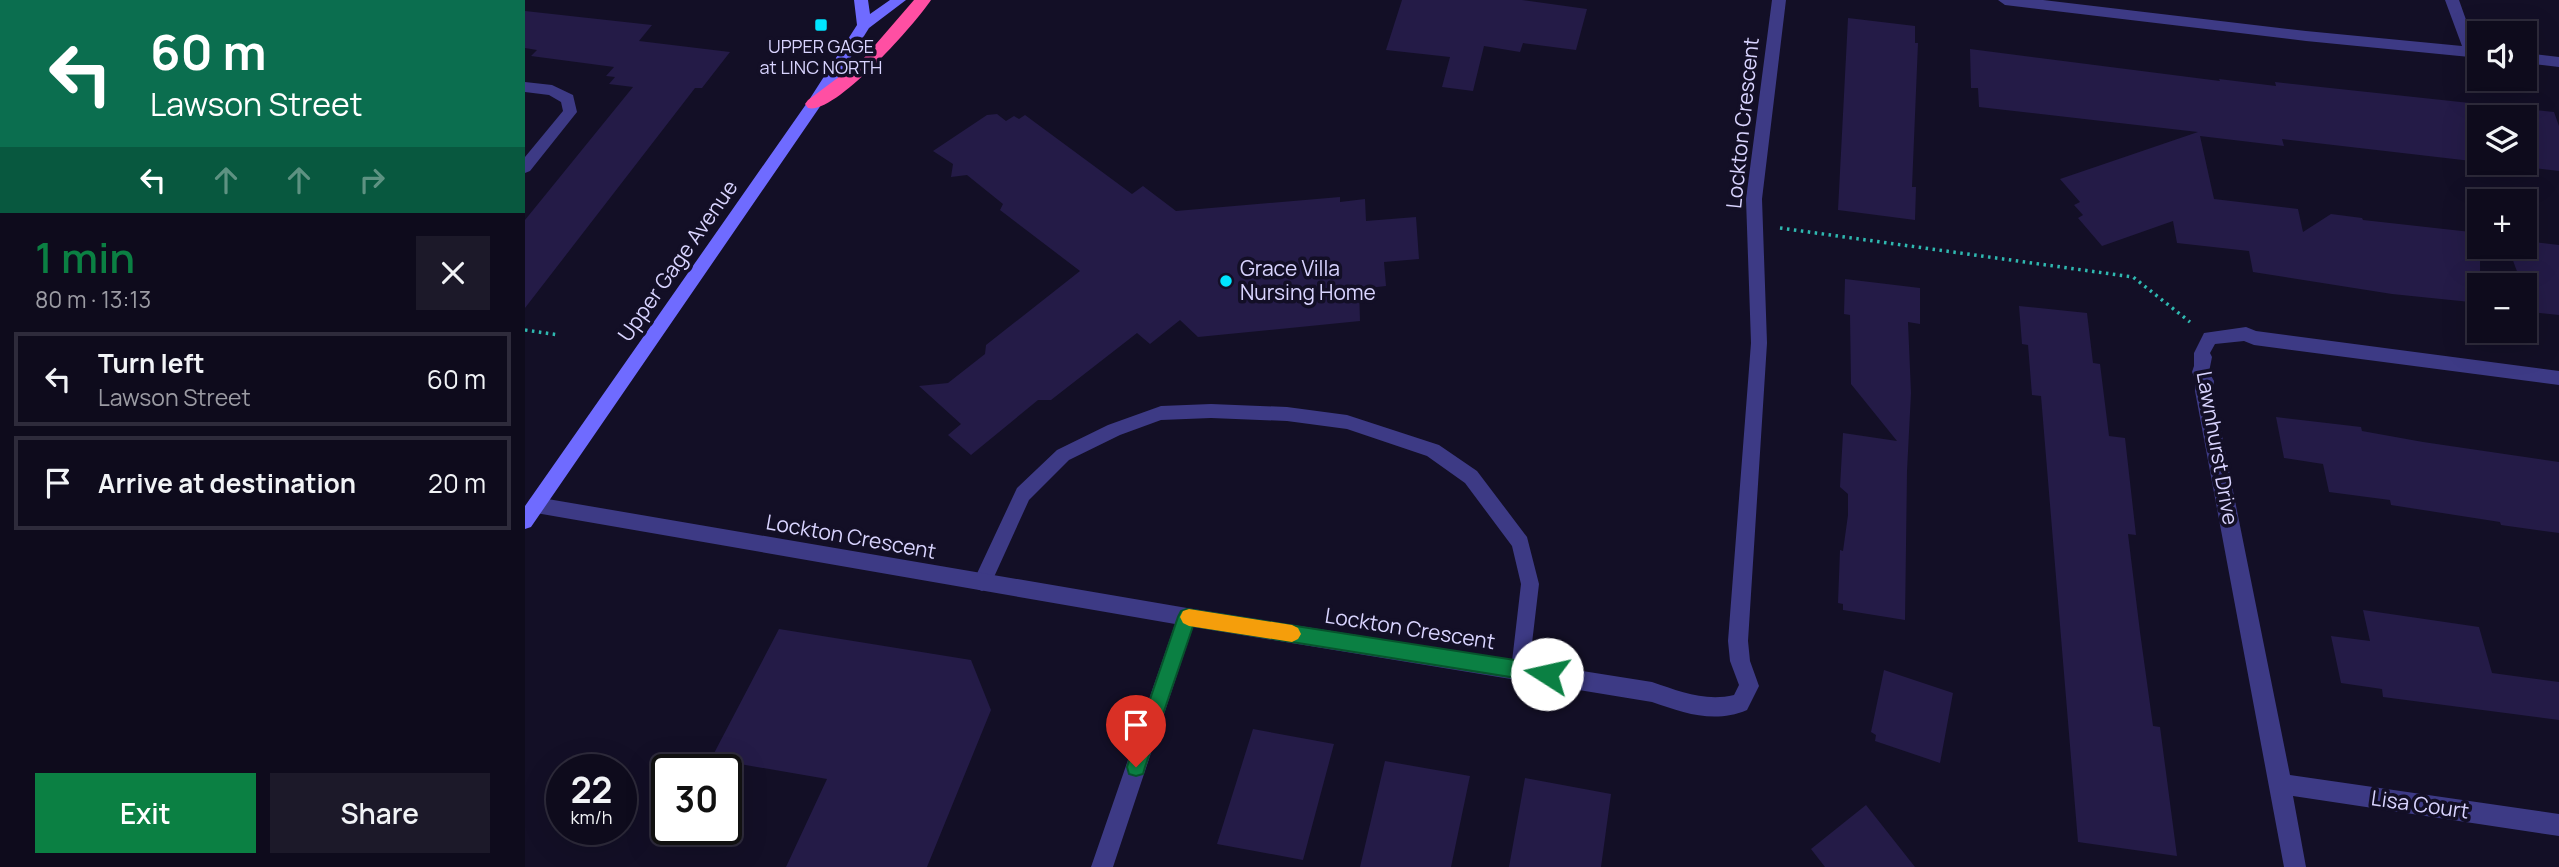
<!DOCTYPE html>
<html lang="en">
<head>
<meta charset="utf-8">
<style>
  body { margin:0; font-family:Manrope,sans-serif; background:#1c1929; color:#f1f3f6; height:100vh; display:flex; flex-direction:column; font-size:26px; white-space:nowrap }
  * { box-sizing:border-box; margin:0 }
  p { font-size:23px; color:#9b9ba3 }
  .icon { flex:none; width:38px; height:38px; fill:none; stroke:currentColor; stroke-width:2; stroke-linecap:round; stroke-linejoin:round }
  .map { position:relative; flex:1; overflow:hidden }
  .sheet { display:flex; flex-direction:column; background:#0e0b1c; width:525px }
  .sheet>* { flex:none }
  .hud { background:#0b6e4f; color:#fff; overflow:hidden }
  .buttons { position:absolute; left:1942px; top:21px; display:grid; gap:14px }
  .buttons a { display:grid; place-items:center; width:70px; height:70px; border-radius:0px; background:#0e0b1c; box-shadow:0 7px 28px #0002,0 0 0 2px #2e2b3b; font-size:35px }
  .speed { position:absolute; left:21px; top:754px; display:flex; gap:14px; font-size:35px; font-weight:700; text-align:center }
  .speed>* { display:grid; place-content:center; width:91px; height:91px; border-radius:50%; background:#0e0b1c; box-shadow:0 7px 28px #0002,0 0 0 2px #2e2b3b; line-height:1 }
  .speed small { font-size:18px; font-weight:400 }
  .speed .limit { border:4px solid #111; border-radius:10px; background:#fff; color:#111 }
  .pin { position:absolute; display:grid; place-items:center; width:60px; height:60px; color:#fff; margin:-72px -30px; border-radius:50% 50% 50% 0; rotate:-45deg; box-shadow:0 0 7px #0007 }
  .pin .icon { rotate:45deg }
  .me { position:absolute; width:77px; margin:-38px; rotate:280deg; stroke-linejoin:round; filter:drop-shadow(0 0 5px #0008) }
  .turn { display:flex; align-items:center; gap:24px; height:147px; padding:0 35px; font-size:32px }
  .turn .icon { width:91px; height:91px; stroke-width:2.5 }
  .turn b { display:block; font-size:49px; line-height:60px }
  .lanes { display:flex; align-items:center; height:66px; padding:0 35px; background:#0003; justify-content:center; gap:35px; direction:ltr }
  .lanes .off { opacity:.35 }
  .round { display:grid; place-items:center; flex:none; width:74px; height:74px; border-radius:0px; background:#1c1929 }
  .overview { display:flex; align-items:center; justify-content:space-between; height:119px; padding:0 35px }
  h1 { font-size:42px; font-weight:600; line-height:52px; color:#0b8043 }
  .cta { display:flex; gap:14px; margin-top:auto; padding:14px 35px }
  .cta a { flex:1; height:80px; border-radius:0px; background:#0b8043; color:#fff; font-size:28px; font-weight:600; line-height:80px; text-align:center }
  .cta a+a { background:#1c1929; color:#f1f3f6 }
  ul { padding:0; list-style:none }
  li { display:flex; align-items:center; gap:21px; height:94px; margin:0 14px 10px; padding:0 21px; border:4px solid #2e2b3b; border-radius:0px }
  li div { flex:1 }
  li b { display:block; font-size:26px }
  li em { font-style:normal }
  main { display:flex; flex:1; min-height:0 }
  .map>svg:first-child { display:block }
  .building { fill:#241b47 }
  .lines { fill:none; stroke-linecap:round; stroke-linejoin:round }
  .path { stroke:#2fb8b0; stroke-width:3.5; stroke-dasharray:2.5 4.5; stroke-linecap:butt }
  .service { fill:#3d3a85; fill-rule:evenodd }
  .minor { fill:#3d3a85; fill-rule:evenodd }
  .secondary { fill:#6f6bff; fill-rule:evenodd }
  .motorway { fill:#ff4fa3; fill-rule:evenodd }
  .route { fill:#0b8043; stroke:#07532c; stroke-width:2 }
  .slow { fill:#f59e0b }
  .poi-dot { fill:#00e5ff; stroke:#130f26; stroke-width:2.5 }
  .labels { text-anchor:middle; stroke-width:7; stroke-linejoin:round; paint-order:stroke }
  .far-poi-label { font-size:18px; fill:#d9d4ff; stroke:#130f26 }
  .street-label { font-size:21px; fill:#d9d4ff; stroke:#130f26 }
  .poi-label { font-size:21px; fill:#d9d4ff; stroke:#130f26; text-anchor:start }
</style>
</head>
<body>
<main>
<section class="sheet">
<div class="hud">
<div class="turn"><svg class="icon" aria-label="left" viewBox="0 0 24 24"><path d="M17 20v-9H6M10 6l-5 5 5 5"/></svg><div><b>60 m</b>Lawson Street</div></div>
<div class="lanes"><svg class="icon" aria-label="left" viewBox="0 0 24 24"><path d="M17 20v-9H6M10 6l-5 5 5 5"/></svg><svg class="icon off" aria-label="ahead" viewBox="0 0 24 24"><path d="M12 20V5M6 11l6-6 6 6"/></svg><svg class="icon off" aria-label="ahead" viewBox="0 0 24 24"><path d="M12 20V5M6 11l6-6 6 6"/></svg><svg class="icon off" aria-label="right" viewBox="0 0 24 24"><path d="M7 20v-9h11M14 6l5 5-5 5"/></svg></div>
</div>
<div class="overview"><div><h1>1 min</h1><p>80 m · 13:13</p></div><a class="round"><svg class="icon" aria-label="close" viewBox="0 0 24 24"><path d="M6 6l12 12M18 6L6 18"/></svg></a></div>
<ul>
<li><svg class="icon" aria-label="left" viewBox="0 0 24 24"><path d="M17 20v-9H6M10 6l-5 5 5 5"/></svg><div><b>Turn left</b><p>Lawson Street</p></div><em>60 m</em></li>
<li><svg class="icon" aria-label="arrive" viewBox="0 0 24 24"><path d="M6 21V4h12l-3 4 3 4H6"/></svg><div><b>Arrive at destination</b></div><em>20 m</em></li>
</ul>
<div class="cta"><a>Exit</a><a>Share</a></div>
</section>
<div class="map">
<svg width="2034" height="867" viewBox="0 0 2034 867">
  <rect width="100%" height="100%" fill="#130f26"/>
  <!-- building -->
  <path class="building" d="M877,0H997L1062,9L1051,50L998,43L995,52L959,46L948,91L917,87L925,57L861,50Z
    M0,11L127,25L114,41L205,52L177,88H170L0,308V220L108,87L84,84L90,77L81,76L89,67L6,56L12,50L0,48Z
    M1323,18L1390,26V43H1393L1387,187H1391L1390,220L1313,210Z
    M1445,49L1695,81L1694,79L1751,86L1750,82L2029,112L2034,126V171L2009,168L2010,171L1956,165L1955,163H2000V117H1955V162L1757,139L1759,146L1675,136L1689,199L1773,209L1778,232L1806,214L1837,218L1838,220L1955,233V303L1867,294L1728,272L1724,251L1652,243L1648,221L1577,246L1553,218L1558,215L1549,205L1555,202L1535,179L1673,132L1454,107L1453,88H1446Z
    M472,114L481,121L489,116L494,119L500,115L607,194L618,186L651,211L815,197V202L840,199L841,221L891,217L894,259L859,262L861,286L834,289L835,321L673,337L655,320L625,344L612,333L526,400H513L446,455L423,435L436,424L394,386L423,383L460,354L461,345L555,271L475,210L478,204L442,175L426,177L428,164L408,151L462,115Z
    M2000,241L2034,245V315L2006,312L2000,296V285H1997L1983,247H2000Z
    M1320,279L1395,288V324L1383,322L1386,393L1382,471L1380,620L1318,610V604L1313,603L1315,550L1318,551L1323,515V494L1315,487L1318,433L1372,441L1326,384L1325,315L1319,314Z
    M1494,306L1562,313L1568,363L1575,364L1584,436L1600,438L1611,535L1603,534L1615,632L1628,726L1635,727L1652,856L1553,842L1516,396L1507,395L1503,345L1497,344Z
    M1751,417L1836,427L1837,431L1898,442L2034,462V533L1976,525L1975,522L1866,505L1865,500L1804,492L1798,464L1759,458Z
    M1838,610L1954,627L1967,673L2034,682V720L1858,697L1857,689L1816,683L1806,636L1845,641Z
    M254,629L446,660L466,710L402,867H261L302,779L186,759Z
    M1359,670L1428,693L1415,763L1350,741L1351,735L1346,732Z
    M728,729L809,744L778,860L692,844Z
    M860,761L945,776L926,867H835Z
    M1000,778L1086,794L1076,867H984Z
    M1341,805L1390,867H1300L1286,849Z"/>
  <g class="lines">
    <!-- path -->
    <path class="path" d="M1255,228L1608,277L1665,322
      M0,330L34,335"/>
    <!-- service -->
    <path class="service" d="M0,82L27,85L48,95L52,112L5,171L0,173V157L38,111L36,102L24,95L0,92Z
      M686,404L762,407L822,415L914,445L952,471L1002,537L1014,584L1003,677L996,680L989,677L986,670L996,584L987,546L940,483L902,456L822,429L762,421L686,418L636,420L595,435L544,460L504,500L464,588L457,591L450,588L448,582L492,488L532,450L583,425L636,406Z"/>
    <!-- minor -->
    <path class="minor" d="M1247,0H1261L1237,199L1242,343L1223,641L1225,661L1234,686L1222,710C1189,724 1159,713 1127,702L668,627L588,867H566L650,624L11,513L5,511L2,505L5,499L11,497L662,608L1127,682C1154,691 1180,702 1209,695L1214,685L1205,661L1203,641L1226,343L1221,199Z
      M1473,0H1518L1781,31L1937,46L1920,0H1934L1951,48H1955V58L1781,41L1480,5Z
      M2000,53L2034,57V67L2000,63Z
      M1721,327L1731,331L2034,371V385L1729,345L1719,341L1690,344L1685,353L1687,357L1684,372L1689,381L1688,391L1765,775L2034,814V836L1768,796L1781,867H1759L1670,391L1671,381L1667,372L1669,366V353L1679,333Z"/>
    <!-- secondary -->
    <path class="secondary" d="M329,0H343L345,14L365,0H381L344,28L294,108L6,527L0,529V506L284,100L332,25Z"/>
    <!-- motorway -->
    <path class="motorway" d="M389,0H406C391,23 309,116 283,108L280,104L283,100L338,59Z"/>
  </g>
  <!-- route -->
  <path class="route" d="M662,609L1022,665L1028,668L1031,674L1028,680L1022,683L668,626L620,767L618,774L611,776L604,774L602,767L653,617L656,611Z"/>
  <!-- slow -->
  <path class="slow" d="M664,609L767,625L773,628L776,634L773,639L767,642L664,626L658,623L655,617L658,611Z"/>
  <!-- markers -->
  <g class="poi-dot">
    <rect x="289" y="18" width="14" height="14" rx="3.5"/>
    <circle cx="701" cy="281" r="7"/>
  </g>
  <g class="labels">
    <!-- far-poi labels -->
    <g class="far-poi-label">
      <text x="296" y="53">UPPER GAGE<tspan x="296" dy="21">at LINC NORTH</tspan></text>
    </g>
    <!-- street labels -->
    <g class="street-label">
      <text transform="translate(1218 123) rotate(-84)" y="7">Lockton Crescent</text>
      <text transform="translate(153 261) rotate(-55)" y="7">Upper Gage Avenue</text>
      <text transform="translate(1692 448) rotate(80)" y="7">Lawnhurst Drive</text>
      <text transform="translate(326 537) rotate(10)" y="7">Lockton Crescent</text>
      <text transform="translate(885 629) rotate(9)" y="7">Lockton Crescent</text>
      <text transform="translate(1895 805) rotate(8)" y="7">Lisa Court</text>
    </g>
    <!-- poi labels -->
    <g class="poi-label">
      <text x="715" y="276">Grace Villa<tspan x="715" dy="24">Nursing Home</tspan></text>
    </g>
  </g>
</svg>
<div class="buttons">
<a><svg class="icon" aria-label="sound" viewBox="0 0 24 24"><path d="M4 9h4l5-4v14l-5-4H4zM17 9q2 3 0 6"/></svg></a>
<a><svg class="icon" aria-label="layers" viewBox="0 0 24 24"><path d="M12 4l9 5-9 5-9-5zM3 14l9 5 9-5"/></svg></a>
<a>+</a>
<a>−</a>
</div>
<div class="speed"><div>22<small>km/h</small></div><div class="limit">30</div></div>
<div class="pin" style="left:611px;top:767px;background:#d93025"><svg class="icon" aria-label="arrive" viewBox="0 0 24 24"><path d="M6 21V4h12l-3 4 3 4H6"/></svg></div>
<svg class="me" style="left:1022px;top:674px" viewBox="-20 -20 40 40"><circle r="19" fill="#fff"/><path d="M0-13L10 11 0 6-10 11z" fill="#0b8043"/></svg>
</div>
</main>
</body>
</html>
